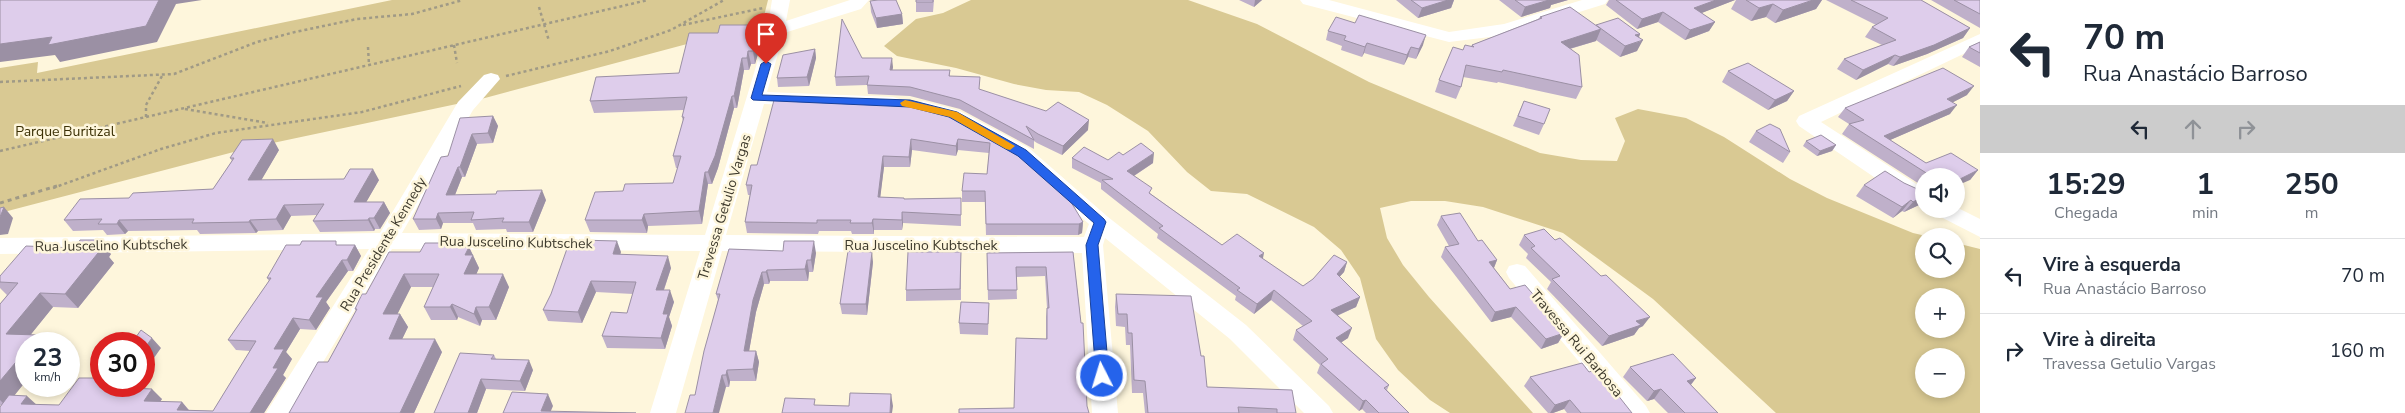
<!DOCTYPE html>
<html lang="pt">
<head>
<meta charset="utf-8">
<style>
  body { margin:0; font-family:"Nunito Sans",sans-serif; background:#f2f2f3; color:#1f2937; height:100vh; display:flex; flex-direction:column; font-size:19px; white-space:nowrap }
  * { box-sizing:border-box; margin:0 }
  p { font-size:16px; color:#747a83 }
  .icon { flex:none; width:28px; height:28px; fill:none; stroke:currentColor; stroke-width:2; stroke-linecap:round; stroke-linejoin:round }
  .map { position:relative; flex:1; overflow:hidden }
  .sheet { display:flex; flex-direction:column; background:#fff; width:425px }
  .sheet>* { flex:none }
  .hud { background:#fff; color:#1f2937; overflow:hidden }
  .buttons { position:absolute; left:1915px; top:168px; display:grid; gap:10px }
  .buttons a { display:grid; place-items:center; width:50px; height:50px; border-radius:50%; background:#fff; box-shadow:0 2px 8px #0003; font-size:25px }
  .speed { position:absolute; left:15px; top:332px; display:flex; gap:10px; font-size:25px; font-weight:700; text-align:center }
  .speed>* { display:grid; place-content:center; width:65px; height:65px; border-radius:50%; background:#fff; box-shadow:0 2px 8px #0003; line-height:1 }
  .speed small { font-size:12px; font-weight:400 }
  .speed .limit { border:8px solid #d22; background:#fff; color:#111 }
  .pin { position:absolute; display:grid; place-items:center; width:42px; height:42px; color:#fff; margin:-51px -21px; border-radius:50% 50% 50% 0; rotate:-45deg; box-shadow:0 0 5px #0007 }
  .pin .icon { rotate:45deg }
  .me { position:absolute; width:55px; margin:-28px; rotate:355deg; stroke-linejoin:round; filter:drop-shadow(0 0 4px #0008) }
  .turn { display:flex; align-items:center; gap:18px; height:105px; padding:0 20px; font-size:22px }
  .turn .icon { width:65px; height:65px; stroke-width:2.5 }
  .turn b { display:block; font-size:35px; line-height:42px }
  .lanes { display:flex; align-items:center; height:48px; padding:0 20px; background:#0003; justify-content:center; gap:25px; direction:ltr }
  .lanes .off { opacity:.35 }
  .eta { display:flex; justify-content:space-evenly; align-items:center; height:85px; text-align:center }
  .eta b { font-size:30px; font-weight:700; line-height:35px }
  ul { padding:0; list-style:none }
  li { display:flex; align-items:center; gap:15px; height:75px; padding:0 20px; border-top:1px solid #e0e1e3 }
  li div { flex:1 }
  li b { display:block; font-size:19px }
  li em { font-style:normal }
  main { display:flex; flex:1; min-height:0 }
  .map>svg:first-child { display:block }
  .green { fill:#d9c993; fill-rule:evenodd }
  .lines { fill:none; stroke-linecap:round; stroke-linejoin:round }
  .path-far1 { stroke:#a09a86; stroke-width:2.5; stroke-dasharray:3 3; stroke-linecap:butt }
  .path { stroke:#a09a86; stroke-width:3; stroke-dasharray:4 4; stroke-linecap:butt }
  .minor { fill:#fff; fill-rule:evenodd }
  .wall { fill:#bfb0ca }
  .shaded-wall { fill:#9b90a4 }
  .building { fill:#decdeb; stroke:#9b90a4 }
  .route { fill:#2563eb; stroke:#184099 }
  .slow { fill:#f59e0b }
  .labels { text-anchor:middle; stroke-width:5; stroke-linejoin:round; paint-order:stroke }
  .park-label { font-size:14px; fill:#3c3106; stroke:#fef6dc }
  .street-label { font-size:14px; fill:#3e3a2d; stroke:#fef6dc }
</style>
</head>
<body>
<main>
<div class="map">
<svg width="1980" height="413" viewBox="0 0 1980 413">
  <rect width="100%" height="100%" fill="#fef6dc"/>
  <!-- green -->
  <path class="green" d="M392,0H768L762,24L485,98L249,148L0,213V68L38,62L37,73Z
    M971,0H1188L1257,24L1369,82L1540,153L1581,160L1617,161L1625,141L1615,118L1638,109L1686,118L1724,137L1790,179L1827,198L1913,233L1926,236H1924V269H1956V243L1980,249V413H1776L1653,299L1563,233L1483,207L1445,201H1411L1380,208L1387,238L1403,265L1429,297L1533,413H1450L1430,400L1398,370L1376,339L1360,278L1341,250L1314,227L1247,194L1211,191L1187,172L1148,131L1107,105L1079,92L1046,90L1014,84L956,68L897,56L884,46L916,19L943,13ZM1956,296V329H1924V296ZM1956,356V389H1924V356Z"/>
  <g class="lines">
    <!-- path-far1 -->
    <path class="path-far1" d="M539,7L549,41
      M683,25L763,8
      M454,45L457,63
      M368,47L369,65
      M506,76L610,51L671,30L724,0
      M0,82L174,74L257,42L295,32L357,19L412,14L463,0
      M185,109L268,123
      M146,117V105L162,76
      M0,151L648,0
      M53,188L161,149L216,133L362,112L461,86"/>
    <!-- path -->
    <path class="path" d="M0,203L57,186"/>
    <!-- minor -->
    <path class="minor" d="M772,0H790L786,21L850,0H869L861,9L784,33L767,92L893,97L900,99L903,103L900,107L893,109L764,104L726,235L1084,237L1089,224L1015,158L946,119L916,111L913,107L916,103L923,101L960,111L1029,148L1108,217L1246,325L1329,406L1333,413H1304L1230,339L1105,238L1103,245L1118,413H1092L1082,253L722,251L676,413H650L700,251L392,249L292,413H266L369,249L0,254V238L380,233L458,102L484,75L491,73L498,75L500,79L473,110L402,233L705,235L767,30Z
      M1300,0H1329L1449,32L1504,24L1582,0H1608L1605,4L1506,35L1449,42L1303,4Z
      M1980,34V46L1821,122L1924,189V205L1896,192L1799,126L1796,121L1799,116Z
      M1956,207L1980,219V237L1935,214L1932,209H1956Z
      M1517,264L1525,266L1646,406L1650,413H1622L1509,278L1506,272L1509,266Z"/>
  </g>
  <!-- wall -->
  <path class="wall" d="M916,0H934L933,12H916Z
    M1239,0H1262L1254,7Z
    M1396,0H1454L1451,8L1418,18Z
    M1499,0H1568L1551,5L1550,8L1521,17Z
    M1609,0H1735L1701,13L1715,22L1709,31L1685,40L1658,22L1637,29L1606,5Z
    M1736,0H1822L1816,9L1775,23L1766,17L1751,21L1731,9Z
    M1826,0H1921L1970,28L1963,38L1927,54L1893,66L1888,64L1856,80L1837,69L1844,59L1882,45L1865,37L1872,27L1876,25Z
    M1931,0H1980V28Z
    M870,1L902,14L903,24L877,28L871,12Z
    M1540,17L1596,25L1640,34L1639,38L1637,51L1620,57L1596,40V41L1570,49L1582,87L1576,99L1498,82L1497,83L1463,77L1461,87L1456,99L1435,92L1439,80L1463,50L1471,46L1472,45L1538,19Z
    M761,25L763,37L755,64H751L749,70H744L737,108H734L718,168L712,184H708L702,224L648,226L647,233L590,232L585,220L623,191L673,183L678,168H676L673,156L683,121L682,117L684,110L594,113L590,101L679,73L718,33Z
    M1328,31L1423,45L1416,59L1408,57L1404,65L1364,53L1362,57L1341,50L1342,46L1326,40Z
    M1980,42V67L1962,57L1969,47Z
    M815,49L816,58L809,86L778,87L777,78Z
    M862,58L893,67L892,70H950V76L980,90L1088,130L1062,155L1037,143L1034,141V149L960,109L910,96L868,94L867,85L836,86L835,77Z
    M1728,71L1794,91L1787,101L1768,110L1722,82Z
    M1967,95L1953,102L1950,114L1890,140L1926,163L1978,170L1970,180L1956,176H1924V187L1842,134L1849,124L1838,117L1845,108Z
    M1524,101L1544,124L1539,135L1513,126Z
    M945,111L1049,183L1083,222L1082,233L1078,235H986L985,202H962V191L987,174L989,153L958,150L956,156L912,150L910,167H884L880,197L904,199L961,198V226L903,223L902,230H874V234H852L851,231H819L818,234L747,233L745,222L750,195H748L746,185L757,165Z
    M493,116L498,126L493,143L477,144L465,177H462L455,195L546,200L533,232H507L506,229L476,230L473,223H443L441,229L419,230L413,219L448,156Z
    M1756,131L1790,152L1783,163L1749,142Z
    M1806,141L1836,145L1832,151L1817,156L1803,146Z
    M279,150L261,180H379L366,202H384L390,213L380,229H375L374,231L320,232L313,221L317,215L291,216L283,230L258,231L256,233L200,234L197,230L128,231L125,234L107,235L103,230L73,231L64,220L129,198L213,189L232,161L230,158Z
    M1123,155L1153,163L1134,176L1151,194L1222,245L1263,259L1303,286L1347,262L1344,272L1339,277L1360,297L1356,307L1337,316L1348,338L1341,342L1389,385L1387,390L1409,413H1366L1362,409L1359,411L1317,373L1320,365L1293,340L1296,330L1303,326L1271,300L1254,314L1235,300L1236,296L1157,238L1158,234L1101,189V183L1072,168V158L1108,160Z
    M1904,183L1919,205L1904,212L1902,211L1893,218L1856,196L1864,185Z
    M1441,216L1478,241L1497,260L1494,268L1510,289L1545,308L1543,311L1564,333L1558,343L1541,349L1511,317L1491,322L1441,257L1445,247L1449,246L1437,225Z
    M1524,235L1643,326L1639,328L1634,335L1602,346L1547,289L1551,282L1526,258L1528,254L1519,245Z
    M339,245H355L361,256L353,271H348L326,302L330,308L316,330L300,329L286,352L292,359L283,375L286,378L264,413H0L1,406L0,405V304L7,295L0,288V276L111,254L109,257L114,263L78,308L53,307L30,335L26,344V381L14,395L37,405H59L101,386H141L144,389L162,399L160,402H182L189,410L213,411L250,351L236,350L228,340L269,281L267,278Z
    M452,247H469L479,268L476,274L509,287L496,320H482L480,326L458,317L457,320H431L424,307L433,287H411L397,314H400L408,327L402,339L442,352L414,413H289L328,362L356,311L355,309L366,294L420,252Z
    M729,249L816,253L813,272H809L808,281H770L769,284H764L756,312L749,351H756L759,362L756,381H730L729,387H726L695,395L718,300L716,294Z
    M621,252L620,254L671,268L664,290L674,302L669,317L672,326L665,349L607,348L602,336L627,313L633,294L596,292L582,323L548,321L543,310Z
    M961,252V300L906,301V290Z
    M1073,252L1081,323L1014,408L1046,339V317L1047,308L1045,276L1016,277L1017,299L988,300L987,253Z
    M873,262L867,315L842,314L840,304Z
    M1116,294L1201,356L1207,387L1296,413H1145L1143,393H1132L1130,345H1126L1125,327L1116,326L1115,307Z
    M989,303L988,335L960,334L959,323Z
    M494,355L496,359L533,370L525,391L486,389L477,413H434Z
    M1630,367L1696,378L1691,385L1718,413H1668L1654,399L1647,401L1623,377Z
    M1589,372L1632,413H1567L1564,409L1553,413H1548L1524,386L1530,377Z"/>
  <!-- shaded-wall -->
  <path class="shaded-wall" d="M159,0H202L176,4L157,42L60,62L55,55L0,62V44Z
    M1255,0H1262L1254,7Z
    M1448,0H1454L1451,8L1418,18L1422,8Z
    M1549,0H1568L1551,5L1550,8L1521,17L1525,7Z
    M1716,0H1735L1689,18L1694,8Z
    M1813,0H1822L1816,9L1775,23L1783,10Z
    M1773,4L1766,17L1751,21L1759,8Z
    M1663,12L1658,22L1637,29L1642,19Z
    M902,14L903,24L877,28L876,18Z
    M1715,22L1709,31L1685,40L1690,30Z
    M761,25L763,37L755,64L753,51Z
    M1970,28L1963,38L1927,54L1893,66L1900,57Z
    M1601,29L1596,41L1555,53L1561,42Z
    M1640,34L1636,43L1643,40L1637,51L1620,57L1625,46L1635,35Z
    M1426,35L1423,45L1416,59L1419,49Z
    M1367,43L1364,53L1362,57L1365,47Z
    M1411,47L1408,57L1404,65L1407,55Z
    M815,49L816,58L809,86L807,77Z
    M748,51L751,64L749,70L747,58Z
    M1895,55L1888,64L1856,80L1863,70Z
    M742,58L744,70L737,108L734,96Z
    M892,58L893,67L891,79L890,70Z
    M1974,86L1967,95L1940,109L1947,99Z
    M1794,91L1787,101L1768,110L1775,100Z
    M732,96L734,108L718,168L712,184L708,172Z
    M1957,105L1950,114L1881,144L1884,136Z
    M493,116L498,126L493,143L488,133Z
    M1089,120L1088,130L1062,155L1063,146Z
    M472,134L477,144L465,177L460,167Z
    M273,139L279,150L255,191L248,180Z
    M911,139L912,150L910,167L909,157Z
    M958,139V150L956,156V146Z
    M1836,145L1832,151L1817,156L1820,151Z
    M1154,153L1153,163L1126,181L1127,171Z
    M883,156L884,167L879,208L878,197Z
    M458,167L462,177L451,205L446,195Z
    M373,169L379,180L360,213L354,202Z
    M1978,170L1970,180L1956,186V181Z
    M705,172L708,184L702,224L699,211Z
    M542,190L546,200L533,232L529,222Z
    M1924,196V199L1919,205L1904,212L1913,202Z
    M1911,200L1902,211L1893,218L1902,207Z
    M384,202L390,213L380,229L374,218Z
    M284,205L291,216L283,230L276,219Z
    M4,207L13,218L8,234L0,235V217Z
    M902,212L903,223L902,230Z
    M438,213L443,223L441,229L436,219Z
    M644,214L648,226L647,233L642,220Z
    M369,218L375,229L374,231L368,220Z
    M873,219L874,230V234L872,223Z
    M119,220L128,231L125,234L117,224Z
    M250,220L258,231L256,233L249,222Z
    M1083,222L1082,233L1078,235L1079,224Z
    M99,240L111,254L109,257L114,263L78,308L65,294Z
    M617,241L621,252L617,266L613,254Z
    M814,241L816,253L813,272L811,260Z
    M355,245L361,256L353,271L347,260Z
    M469,247L479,268L471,287L464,274L465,255Z
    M872,252L873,262L867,315L866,304Z
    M1264,253L1262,263L1259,256Z
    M668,256L671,268L660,301L656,290Z
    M342,260L348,271L326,302L330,308L316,330L309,320L316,297Z
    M807,260L809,272L808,281L805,269Z
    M1497,260L1493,270L1489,262Z
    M1347,262L1344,272L1333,284L1337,274Z
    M767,270L770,281L769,284L766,272Z
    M762,272L764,284L756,312L747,363L744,351L753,300Z
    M404,274L411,287L391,327L383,314Z
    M503,274L509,287L496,320L489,307Z
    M591,281L596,292L582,323L578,312Z
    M670,290L674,302L669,317L672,326L665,349L661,338L663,314Z
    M1274,290L1271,300L1254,314L1257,304Z
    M40,293L53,307L20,348L6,334Z
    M1360,297L1356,307L1327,320L1331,310Z
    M452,304L458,317L457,320L450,307Z
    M476,307L482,320L480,326L474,314Z
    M1516,307L1511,317L1491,322L1495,312Z
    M400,314L408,327L396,352L389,339Z
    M1650,317L1643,326L1639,328L1634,335L1602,346L1609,336L1636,321Z
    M293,318L300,329L286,352L292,359L283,375L286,378L264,413H250L273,368L274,349Z
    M1352,328L1348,338L1333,348L1336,338Z
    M1564,333L1558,343L1541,349L1546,339Z
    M38,335L47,344H31Z
    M152,338L161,348L144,372V349Z
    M435,339L442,352L414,413H400Z
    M26,350V381L6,406L0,400V381Z
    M756,351L759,362L756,381L753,369Z
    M529,360L533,370L525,391L520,381Z
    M727,370L730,381L729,387L726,375Z
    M722,375L726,387L719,413H713Z
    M1696,378L1688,388L1687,381Z
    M481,379L486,389L477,413H468Z
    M128,386H141L145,390L139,399Z
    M152,389L162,399L153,411L144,401Z
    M1661,389L1654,399L1647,401L1654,391Z
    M548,394L553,406L550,413L541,411Z
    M891,394L893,406L892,413H890Z
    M27,396L38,406L21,404Z
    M1366,400L1362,409L1359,411L1363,401Z
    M1570,400L1564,409L1553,413H1550L1555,405Z
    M182,402L191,413L177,410Z"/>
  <!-- building -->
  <path class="building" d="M0,0H159L146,26L48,45L52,37L0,44Z
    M878,0H896L902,14L876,18L870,1Z
    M916,0H933V2H916Z
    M1411,0H1448L1422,8Z
    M1515,0H1549L1525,7Z
    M1616,0H1716L1694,8L1715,22L1690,30L1663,12L1642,19Z
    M1746,0H1813L1783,10L1773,4L1759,8Z
    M1851,0H1921L1970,28L1934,45L1900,57L1895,55L1863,70L1844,59L1896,40L1872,27L1888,18Z
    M1954,0H1980V14Z
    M1570,7L1601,29L1561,42L1579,55L1582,87L1503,70L1502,72L1466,65L1461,87L1439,80L1453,47L1463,50L1465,45L1474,47L1472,45L1542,18L1540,17Z
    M1359,15L1426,35L1419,49L1411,47L1407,55L1367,43L1365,47L1344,40L1346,36L1328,31L1336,17L1355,23Z
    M1618,18L1640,34L1635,35L1643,40L1625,46L1596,25Z
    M842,19L862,58H892L890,70H950L949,76L980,77L979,89L1046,111L1058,102L1089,120L1063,146L1038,134L1026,126L1034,140L960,100L910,87L867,85L869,76L835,77Z
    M720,25H761L753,51H748L747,58H742L734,96H732L715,156L708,172H705L699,211L644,214L642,220H585L595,192L623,191L625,184L673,183L681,156H673L684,117H682L687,97L590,101L596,77L679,73L689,33H718Z
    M1980,42V53L1969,47Z
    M815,49L807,77L777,78L783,55Z
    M1748,63L1794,91L1775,100L1728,71Z
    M1943,68L1974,86L1947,99L1957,105L1884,136L1926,163L1951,153L1978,170L1956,181V176H1931L1849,124L1864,120L1845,108Z
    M865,99L909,101L945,111L1014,149L1049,179V183H1053L1068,197L1083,222L1079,224H986L985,191H962L964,173L987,174L990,143L958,139L956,146L911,139L909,157L883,156L878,197L904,198V199L961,198V215L902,212V220L873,219L872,223H850L851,220H817V223L745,222L752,185H746L751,165H757L774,100L838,103H864Z
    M1524,101L1550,109L1544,124L1518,116Z
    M493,116L488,133L472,134L460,167H458L446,195L496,194L497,191L542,190L529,222H502L504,218L471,220L474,212L438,213L436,219H413L441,157L448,156L460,118Z
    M1770,124L1780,129L1790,152L1756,131Z
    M1821,135L1836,145L1820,151L1806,141Z
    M273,139L248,180L344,179L350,169H373L354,202H384L374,218H369L368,220L313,221L324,204L284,205L276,219L250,220L249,222L192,223L194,219L119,220L117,224H98L102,219L64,220L80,199L129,198L133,193L213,189L234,158H230L242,140Z
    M1141,143L1154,153L1127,171L1152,188L1149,193L1222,245L1237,234L1264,253L1259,256L1303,286L1313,279L1334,255L1347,262L1337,274L1360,297L1331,310L1352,328L1336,338L1389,385L1384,388L1409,413H1379L1366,400L1363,401L1321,364L1328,359L1296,330L1312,321L1274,290L1257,304L1237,290L1240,288L1159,228L1163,226L1102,180L1113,179L1072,158L1084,147L1108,160L1119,152L1123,155Z
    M1885,171L1904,183L1924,192V196L1913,202L1911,200L1902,207L1864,185Z
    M4,207L0,217V208Z
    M1460,213L1478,241L1482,240L1497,260L1489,262L1510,289L1525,285L1545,308L1541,309L1564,333L1546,339L1516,307L1495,312L1445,247L1459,244L1441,216Z
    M1544,229L1555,240L1560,238L1601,276L1606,275L1650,317L1636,321L1641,325L1609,336L1552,279L1560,276L1531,248L1535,246L1524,235Z
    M80,240H99L94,248H102L65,294L40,293L6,334L38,335L31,344H26V350L0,381V304L18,283L0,282V276L26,246L75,248Z
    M579,240L617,241L613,254L668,256L656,290H670L663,314H668L661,338L602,336L611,312L627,313L636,282L591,281L578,312L543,310L551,294L569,243H578Z
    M302,241H336V245H355L347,260H342L316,297H323L309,320L293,318L274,349H284L273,368H278L250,413H0V407L9,395L27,396L21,404L59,405L79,378H101V386H132L130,388L152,389L144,401L182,402L177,410L213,411L256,341L228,340L271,278H267L286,245H300Z
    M784,241H814L811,260H807L805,269L767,270L766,272H762L753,300L744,351H756L753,369L727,370L726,375H722L713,413H685L690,395H695L704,351L720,294H716L729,249L783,251Z
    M425,243H450L448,247H469L465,255H473L464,274H503L489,307H476L474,314L452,304L450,307H424L439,274H404L383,314H400L389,339H435L400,413H289L318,362H328L357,309H355L362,294H366L389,252H420Z
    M848,251L872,252L866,304H840Z
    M908,252H961L960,289L906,290Z
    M1073,252L1081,323H1083L1087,406L1089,413H959V409L1014,408L1016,338L1047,339V308H1049L1046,267H1016L1017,290H988L987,253Z
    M1116,294L1191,296L1201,356H1204L1207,387L1292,390L1296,413H1277V409L1238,407L1239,413H1148L1145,381L1134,380L1132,333H1128L1127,314H1118Z
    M961,302L989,303L988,324L959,323Z
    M141,330L152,338L144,349V344H131Z
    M460,353L494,355L491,359L529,360L520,381L481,379L468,413H434Z
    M1673,354L1696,378L1687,381L1718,413H1685L1661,389L1654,391L1630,367Z
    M1582,363L1589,372L1595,370L1600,376L1602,375L1632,413H1581L1570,400L1555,405L1530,377Z
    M512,392L548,394L541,411L636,413H503Z
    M850,393L891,394L890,413H782L785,398L815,399L814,405L849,406Z"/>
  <!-- route -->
  <path class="route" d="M766,61L771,64L762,95L910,100L957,112L1026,150L1104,219L1106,222L1098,245L1109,376L1107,380H1098L1096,376L1086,245L1094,223L1018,156L949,117L910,107L753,100L751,98L761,64Z"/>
  <!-- slow -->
  <path class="slow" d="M905,100L957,112L1015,146L1010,150L1006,149L950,117L902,106L900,103Z"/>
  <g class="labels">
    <!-- park labels -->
    <g class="park-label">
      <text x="65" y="136">Parque Buritizal</text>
    </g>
    <!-- street labels -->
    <g class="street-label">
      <text transform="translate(724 207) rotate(-73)" y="5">Travessa Getulio Vargas</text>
      <text transform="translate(516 242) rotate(1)" y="5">Rua Juscelino Kubtschek</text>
      <text transform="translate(383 244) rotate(-59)" y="5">Rua Presidente Kennedy</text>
      <text transform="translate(111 245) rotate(-1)" y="5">Rua Juscelino Kubtschek</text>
      <text x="921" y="250">Rua Juscelino Kubtschek</text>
      <text transform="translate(1577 343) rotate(50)" y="5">Travessa Rui Barbosa</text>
    </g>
  </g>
</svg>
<div class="buttons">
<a><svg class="icon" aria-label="sound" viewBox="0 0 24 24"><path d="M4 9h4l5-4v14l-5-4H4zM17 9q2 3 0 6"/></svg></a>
<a><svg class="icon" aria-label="search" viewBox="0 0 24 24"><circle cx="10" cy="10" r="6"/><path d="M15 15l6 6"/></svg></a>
<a>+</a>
<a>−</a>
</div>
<div class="speed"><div>23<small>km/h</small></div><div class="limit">30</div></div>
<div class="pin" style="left:766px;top:64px;background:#d93025"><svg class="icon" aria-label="arrive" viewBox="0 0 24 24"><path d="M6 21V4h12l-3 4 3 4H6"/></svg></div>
<svg class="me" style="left:1102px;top:376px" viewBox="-20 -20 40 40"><circle r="17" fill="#2563eb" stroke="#fff" stroke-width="3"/><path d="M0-11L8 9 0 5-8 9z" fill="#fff"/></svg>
</div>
<section class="sheet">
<div class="hud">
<div class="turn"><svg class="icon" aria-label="left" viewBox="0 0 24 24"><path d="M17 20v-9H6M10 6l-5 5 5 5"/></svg><div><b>70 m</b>Rua Anastácio Barroso</div></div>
<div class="lanes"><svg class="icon" aria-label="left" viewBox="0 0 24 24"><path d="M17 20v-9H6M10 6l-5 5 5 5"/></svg><svg class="icon off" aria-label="ahead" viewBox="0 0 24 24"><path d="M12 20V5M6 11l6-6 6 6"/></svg><svg class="icon off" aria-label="right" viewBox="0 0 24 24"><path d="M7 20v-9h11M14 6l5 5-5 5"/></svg></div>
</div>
<div class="eta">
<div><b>15:29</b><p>Chegada</p></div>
<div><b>1</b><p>min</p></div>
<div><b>250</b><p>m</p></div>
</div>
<ul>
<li><svg class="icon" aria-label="left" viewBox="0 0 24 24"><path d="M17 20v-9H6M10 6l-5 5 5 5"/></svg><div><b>Vire à esquerda</b><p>Rua Anastácio Barroso</p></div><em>70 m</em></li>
<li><svg class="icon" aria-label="right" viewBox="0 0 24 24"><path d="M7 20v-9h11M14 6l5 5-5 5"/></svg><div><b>Vire à direita</b><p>Travessa Getulio Vargas</p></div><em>160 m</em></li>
</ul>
</section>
</main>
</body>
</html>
